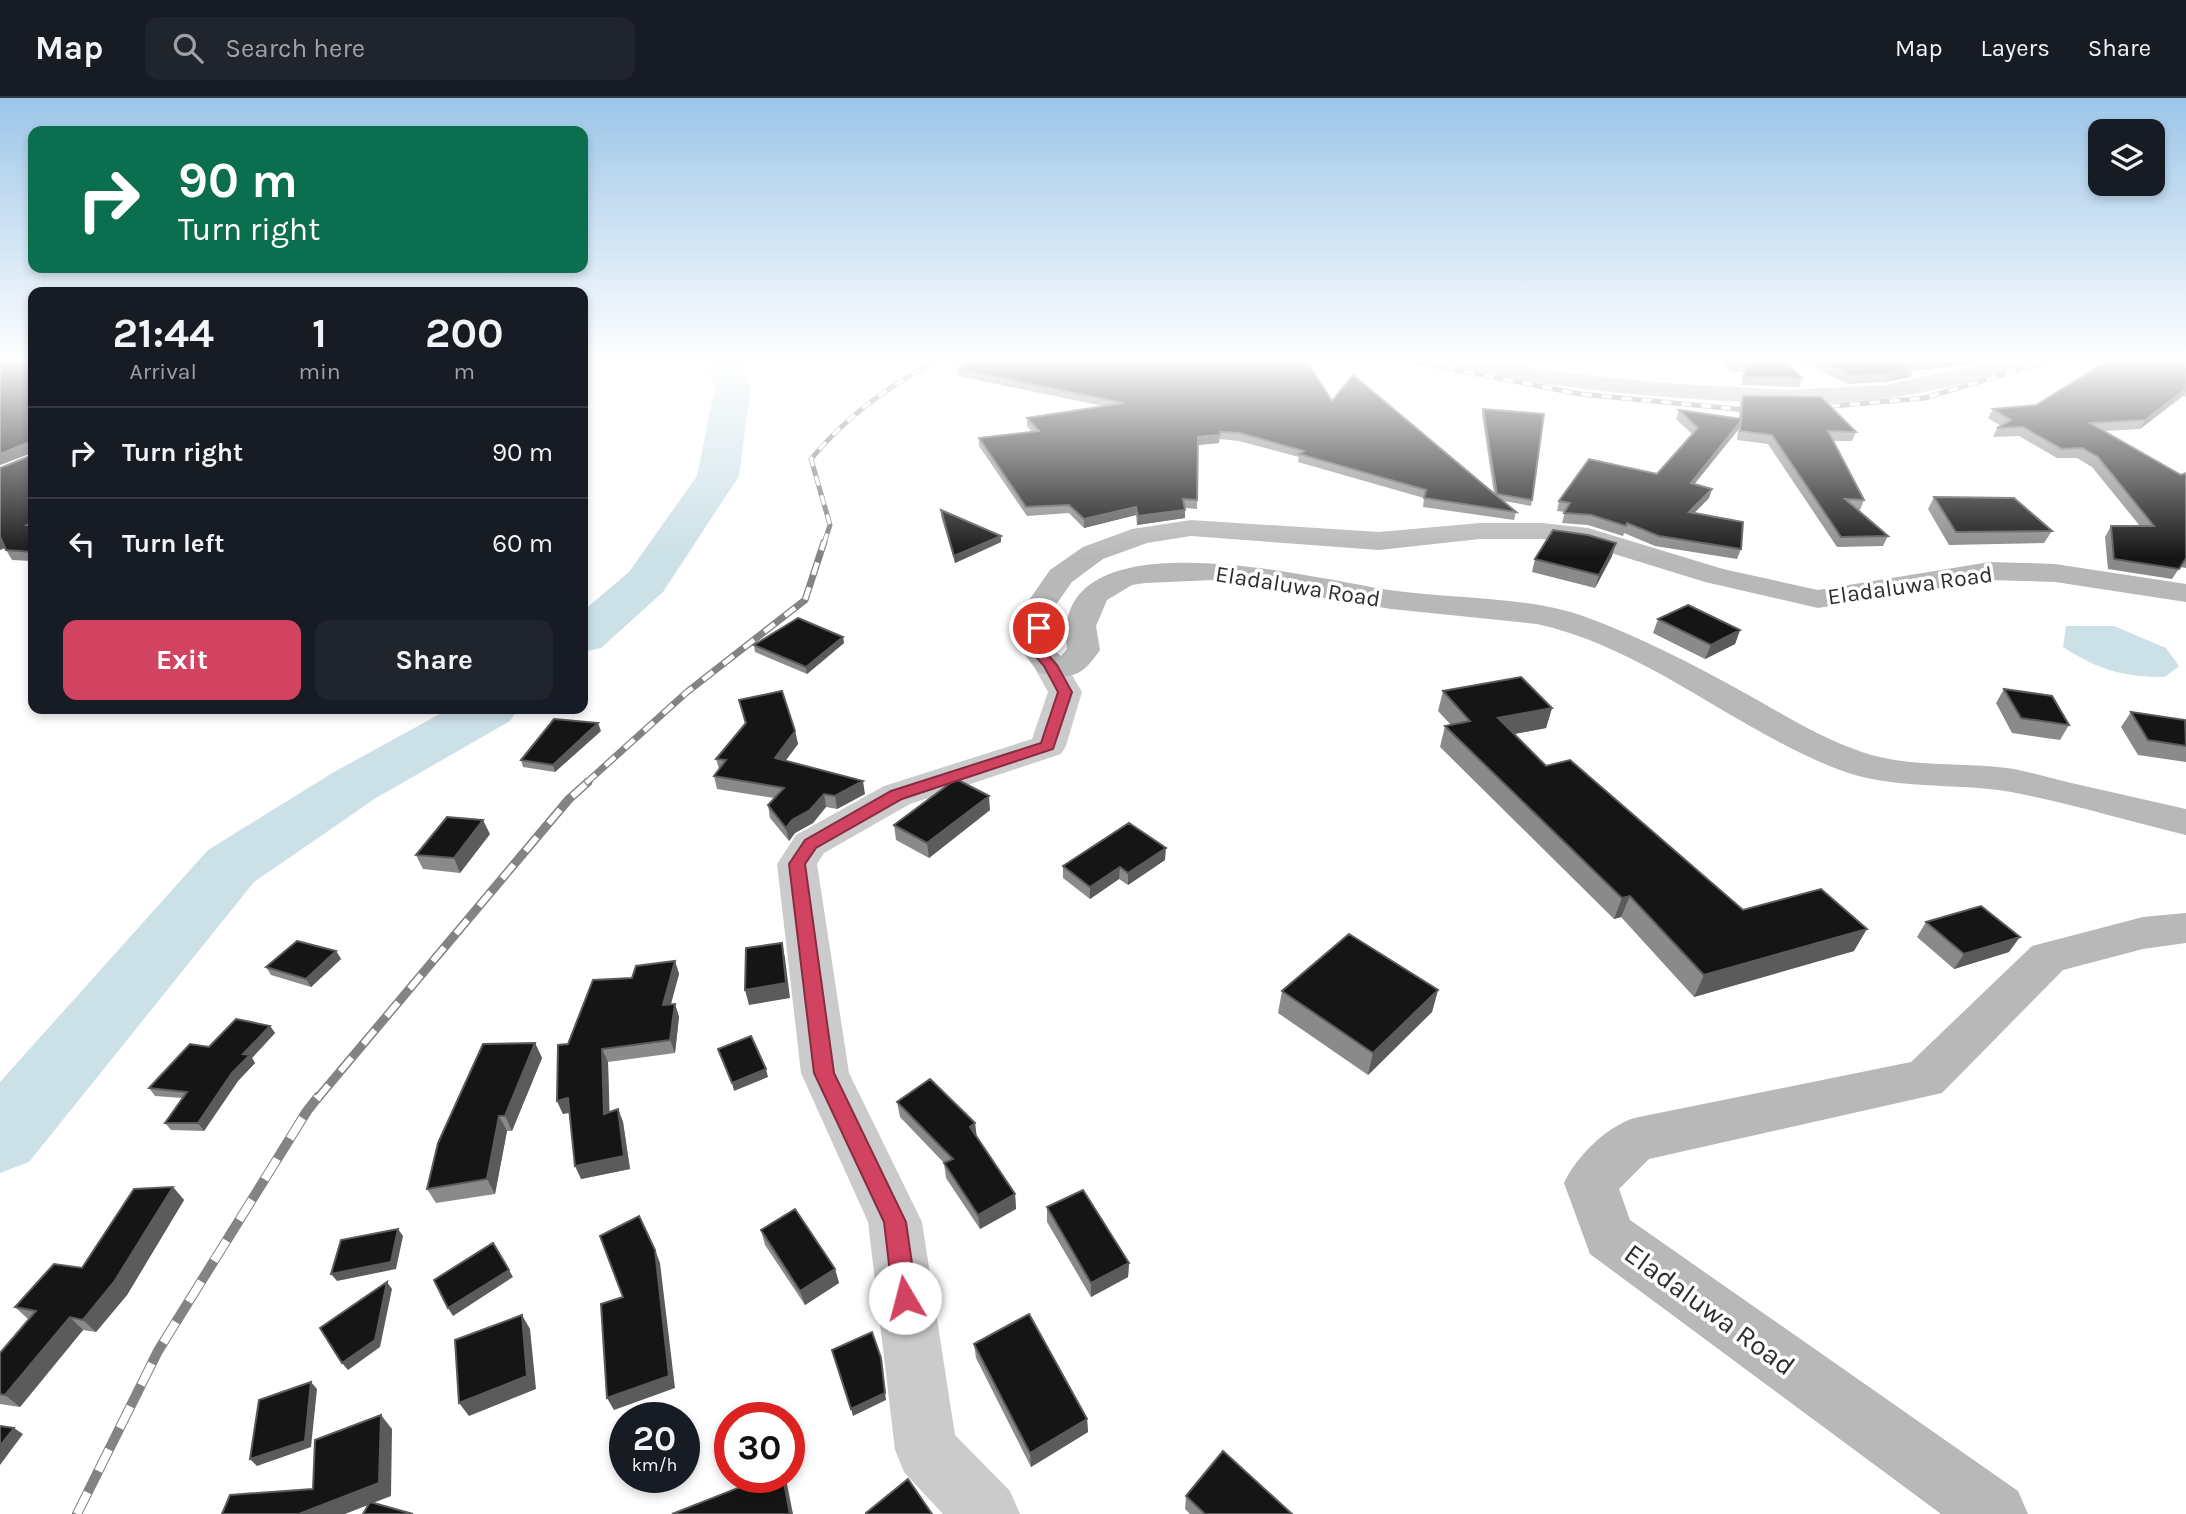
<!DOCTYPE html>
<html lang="en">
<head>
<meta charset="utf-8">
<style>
  body { margin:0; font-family:Karla,sans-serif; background:#20242c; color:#f1f3f6; height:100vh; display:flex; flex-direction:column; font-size:26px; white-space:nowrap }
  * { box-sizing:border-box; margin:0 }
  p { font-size:23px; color:#9ea1a6 }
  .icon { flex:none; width:38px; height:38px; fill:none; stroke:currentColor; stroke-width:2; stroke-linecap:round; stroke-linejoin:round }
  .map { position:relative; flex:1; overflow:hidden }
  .panel { position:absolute; left:28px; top:189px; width:560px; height:427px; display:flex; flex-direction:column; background:#171b24; border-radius:14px; box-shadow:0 4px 10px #0003 }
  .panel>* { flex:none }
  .top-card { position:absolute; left:28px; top:28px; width:560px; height:147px; border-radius:14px; box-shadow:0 4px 10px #0003; background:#0b6e4f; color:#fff; overflow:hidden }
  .tools { position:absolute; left:2088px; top:21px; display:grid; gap:14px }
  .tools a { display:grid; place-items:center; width:77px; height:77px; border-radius:14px; background:#171b24; box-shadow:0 4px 10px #0003; font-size:35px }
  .speed { position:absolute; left:609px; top:1304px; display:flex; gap:14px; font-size:35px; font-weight:700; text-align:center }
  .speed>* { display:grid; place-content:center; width:91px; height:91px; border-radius:50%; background:#171b24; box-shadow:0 4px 10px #0003; line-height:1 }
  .speed small { font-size:18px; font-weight:400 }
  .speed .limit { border:10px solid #d22; background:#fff; color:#111 }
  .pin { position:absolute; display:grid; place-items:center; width:60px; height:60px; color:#fff; margin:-30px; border:4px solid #fff; border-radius:50%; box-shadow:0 2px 7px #0007 }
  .me { position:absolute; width:77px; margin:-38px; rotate:352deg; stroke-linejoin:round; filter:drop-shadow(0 0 5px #0008) }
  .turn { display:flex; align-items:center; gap:24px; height:147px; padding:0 35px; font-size:32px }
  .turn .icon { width:91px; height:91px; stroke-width:2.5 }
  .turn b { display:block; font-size:49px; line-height:60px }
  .eta { display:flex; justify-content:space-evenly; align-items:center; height:119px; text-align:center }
  .eta b { font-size:42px; font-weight:700; line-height:49px }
  .action { display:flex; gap:14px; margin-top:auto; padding:14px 35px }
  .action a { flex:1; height:80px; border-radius:14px; background:#d24362; color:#fff; font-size:28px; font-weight:700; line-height:80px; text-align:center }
  .action a+a { background:#20242c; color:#f1f3f6 }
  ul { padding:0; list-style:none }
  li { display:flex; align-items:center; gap:21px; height:91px; padding:0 35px; border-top:2px solid #363941 }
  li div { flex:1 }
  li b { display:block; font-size:26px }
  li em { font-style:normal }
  header { display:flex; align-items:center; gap:42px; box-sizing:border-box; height:98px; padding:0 35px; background:#171b24; border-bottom:2px solid #363941 }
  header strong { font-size:33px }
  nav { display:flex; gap:38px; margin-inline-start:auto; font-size:24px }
  .search { width:490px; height:63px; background:#20242c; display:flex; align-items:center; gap:18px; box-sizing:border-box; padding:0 24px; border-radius:14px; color:#9ea1a6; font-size:26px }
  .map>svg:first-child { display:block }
  .water { fill:#cbe0e7 }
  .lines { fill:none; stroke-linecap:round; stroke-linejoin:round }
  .river { fill:#cbe0e7; fill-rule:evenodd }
  .street { fill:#cbcbcb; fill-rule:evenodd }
  .secondary { fill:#b8b8b8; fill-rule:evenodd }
  .rail-far3-casing { stroke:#838383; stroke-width:5 }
  .rail-far2-casing { stroke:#838383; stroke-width:7 }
  .rail-far1-casing { stroke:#838383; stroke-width:9 }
  .rail-casing { stroke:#838383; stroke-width:10 }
  .rail-far3 { stroke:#fff; stroke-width:3.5; stroke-dasharray:10; stroke-linecap:butt }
  .rail-far2 { stroke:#fff; stroke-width:4.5; stroke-dasharray:13; stroke-linecap:butt }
  .rail-far1 { stroke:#fff; stroke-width:6; stroke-dasharray:18; stroke-linecap:butt }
  .rail { stroke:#fff; stroke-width:8; stroke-dasharray:24; stroke-linecap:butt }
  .wall { fill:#8a8a8a }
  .shaded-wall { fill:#5b5b5b }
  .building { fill:#151515; stroke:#5b5b5b; stroke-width:2 }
  .route { fill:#d24362; stroke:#882c40; stroke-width:2 }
  .labels { text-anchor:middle; stroke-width:7; stroke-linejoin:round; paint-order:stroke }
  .street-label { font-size:23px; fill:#2e2e2e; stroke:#fff }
  .near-street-label { font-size:28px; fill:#2e2e2e; stroke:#fff }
</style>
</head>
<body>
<header>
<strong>Map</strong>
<div class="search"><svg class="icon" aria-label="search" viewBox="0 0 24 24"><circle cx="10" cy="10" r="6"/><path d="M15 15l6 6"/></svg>Search here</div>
<nav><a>Map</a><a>Layers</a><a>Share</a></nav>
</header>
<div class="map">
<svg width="2186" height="1416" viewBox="0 0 2186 1416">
  <rect width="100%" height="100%" fill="#fff"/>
  <!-- water -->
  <path class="water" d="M2066,528H2114L2166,550L2179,568L2165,579C2123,579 2099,572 2063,549Z"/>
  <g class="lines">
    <!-- river -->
    <path class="river" d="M706,262H740L751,288L739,378L663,494L601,550L583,554V513L629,474L697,378L715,288Z
      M449,611H518L510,623L376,700L254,784L29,1064L0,1075V984L208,752L334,674Z"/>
    <!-- street -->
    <path class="street" d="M1050,557L1062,560L1082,594L1066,648L1061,656L910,706L824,755L817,766L849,975L922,1124L955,1337L1010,1393L1020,1416H943L904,1374L895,1352L868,1124L801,975L777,766L796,737L884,688L1032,641L1048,594L1033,567L1038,560Z"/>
    <!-- secondary -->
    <path class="secondary" d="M1445,262H1485L1559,274L1662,285L1788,292L1885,287L2001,262H2037L2034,267C1984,280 1934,294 1883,301C1815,309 1748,305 1680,300C1602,294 1524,286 1448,267Z
      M1191,422L1379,434L1480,425H1542L1588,430L1723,471L1818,492L1990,464L2055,466L2186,486V504L2055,484L1990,482L1818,510L1705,484L1585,447L1542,441H1480L1379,452L1191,438L1147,445L1103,461L1072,484L1055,508L1054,552L1061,558L1067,551C1047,410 1318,482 1389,492C1450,501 1526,498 1583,518C1638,538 1691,565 1743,594C1781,615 1820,640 1862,654C1909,670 1959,664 2007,670C2027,673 2047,679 2067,684C2107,693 2146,702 2186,711V737C2128,723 2069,705 2011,694C1953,684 1894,693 1837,671C1736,632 1646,550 1537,526L1391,511L1215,482L1145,485L1132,487L1107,502L1096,528L1100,552C1081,580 1071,582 1038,574L1022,553L1025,508L1050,472L1083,449L1132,431Z
      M2186,815V845L2143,851L2063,872L1942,995L1649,1061L1619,1091L1630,1122L2018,1393L2028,1416H1941L1590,1156L1564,1085C1577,1058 1605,1030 1634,1020L1911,964L2032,848L2143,819Z"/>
    <!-- rail-far3 casing -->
    <g class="rail-far3-casing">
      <path id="rail-far3" d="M1405,262L1580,296L1757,313
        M1810,310L1925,300L2027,269L2061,262
        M824,445L830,427L811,361C847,318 888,288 938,262"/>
    </g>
    <!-- rail-far2 casing -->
    <g class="rail-far2-casing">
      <path id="rail-far2" d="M586,685L687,594L805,502L824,444"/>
    </g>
    <!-- rail-far1 casing -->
    <g class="rail-far1-casing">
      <path id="rail-far1" d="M317,1001L569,701L588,684"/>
    </g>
    <!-- rail casing -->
    <g class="rail-casing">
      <path id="rail" d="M77,1416L158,1253L307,1013L318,999"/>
    </g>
    <!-- rail-far3 -->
    <use href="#rail-far3" class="rail-far3"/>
    <!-- rail-far2 -->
    <use href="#rail-far2" class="rail-far2"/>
    <!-- rail-far1 -->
    <use href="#rail-far1" class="rail-far1"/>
    <!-- rail -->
    <use href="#rail" class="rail"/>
  </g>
  <!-- wall -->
  <path class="wall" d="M33,262V463L12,462L5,450L0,452V370L30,358V355L0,367Z
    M950,262H1142L1145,265L1332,303L1494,396L1482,317L1483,311L1532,402L1531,408L1504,403L1516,414L1514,422L1423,409L1424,400L1298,364L1299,359L1239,343L1219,341V345L1198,347L1197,411L1185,410V420L1137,427L1136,417L1084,430L1069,415L1027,418L979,348V340L1032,334L1027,328V320L1103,308L958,278V271L964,267L950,266Z
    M1722,262H1783L1802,280L1799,289L1742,287L1743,274H1731Z
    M1797,262H1989L1959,268L1913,272L1910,279L1885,284L1848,286Z
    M2186,262V299L2183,298L2140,331L2104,333L2181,377L2186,375V470L2180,469L2172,481L2108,471L2105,439L2111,428H2140L2092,369L2077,360H2057L2019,338L1993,339L1997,330L2001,328L1988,320L1993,311L2036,307Z
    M1743,298L1856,334L1852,343H1833L1864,402L1860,412H1857L1888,438L1883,448L1837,449L1768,346L1737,342L1738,332L1694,386L1712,391L1709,400L1694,415L1741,451L1737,461L1655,448L1624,435L1623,438L1588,427L1562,425L1565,414L1557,413L1559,403L1657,376L1692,336L1676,321L1679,312L1739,320L1740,306Z
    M1934,399L2052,433L2044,445L1949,447L1928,411Z
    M941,412L1001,444L955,465L941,418Z
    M1612,458L1595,490L1532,474L1535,461Z
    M1658,521L1740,532L1735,546L1705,561L1653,535Z
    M844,545L807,576L755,554L754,547Z
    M2004,591L2069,627L2060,642L2012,635L1996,605Z
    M1443,593L1552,610L1546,630L1514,636L1546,668L1743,812L1854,853L1694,899L1621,819L1614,821L1440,649L1445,628L1451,627L1438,613Z
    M739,602L795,633L798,646L785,663L865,696L837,711L826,709L813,725L795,735L789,743L770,720L768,707L774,700L717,691L714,678L719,671L716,661L745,626Z
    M2131,614L2186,623V664L2138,657L2121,629Z
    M601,633L555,674L523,669L521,662Z
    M990,712L929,760L896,742L894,727Z
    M490,736L460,775L423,771L416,757Z
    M1165,762L1128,787L1119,781L1090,801L1063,780V768Z
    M1926,824L2009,854L1954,871L1917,839Z
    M336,853L341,861L311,889L271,877L266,869Z
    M675,863L679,876L671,906H675L679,919L675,955L608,964L609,1014L618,1011L623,1024L630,1071L581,1081L570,1015L563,1016L557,1003L568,946L632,880Z
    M1438,892L1432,914L1368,977L1278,915L1282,893Z
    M270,928L275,935L252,960L255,965L238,983L204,1033L171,1032L165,1025L182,1000L155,998L149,990L209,949Z
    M535,945L542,960L512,1033H507L495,1096L436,1105L427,1091Z
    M897,1004L975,1025L976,1039L1015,1096L1016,1111L980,1131L946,1080L944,1065L900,1019Z
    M173,1089L184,1102L127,1197L96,1234L83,1232L20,1309L0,1306V1255L29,1222L15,1209L82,1170Z
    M1047,1109L1129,1165L1128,1179L1091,1199L1047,1124Z
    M761,1132L835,1171L839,1185L805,1207L765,1147Z
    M974,1246L1087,1321L1088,1334L1031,1369L976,1260Z
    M1186,1398L1292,1416H1190L1185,1411Z"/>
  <!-- shaded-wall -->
  <path class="shaded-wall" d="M1936,262H1989L1959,268L1913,272L1910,279L1885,284L1888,276L1904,265Z
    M2186,291V294L2183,298L2140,331L2145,322Z
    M1741,323L1738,332L1688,394L1691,385Z
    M1220,337L1219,345L1198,347V339Z
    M27,345L32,355L0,367V356Z
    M1712,391L1709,400L1685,424L1689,414Z
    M1136,409V417L1084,430V421Z
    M1185,412V420L1137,427L1138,418Z
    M1001,438V444L955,465L954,458Z
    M0,439L6,449L0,452Z
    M1616,445L1612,458L1595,490L1599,477Z
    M1740,532L1735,546L1705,561L1711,547Z
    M843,539L844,545L807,576L806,569Z
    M1552,610L1546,630L1493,640L1498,620Z
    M598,625L601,633L555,674L553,667Z
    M795,633L798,646L778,673L775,660Z
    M863,683L865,696L837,711L835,698Z
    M824,696L826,709L813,725L795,735L789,743L786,730L792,722Z
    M989,698L990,712L929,760L927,745Z
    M483,722L490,736L460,775L454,760Z
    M1166,750L1165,762L1128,787V775Z
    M1120,769L1119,781L1090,801V789Z
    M1630,798L1621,819L1614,821L1622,800Z
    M1867,831L1854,853L1694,899L1704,877Z
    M2020,839L2009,854L1954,871L1964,856Z
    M782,845L785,860L790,900L749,907L745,892Z
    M336,853L341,861L311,889L306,881Z
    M675,863L679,876L667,920L663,907Z
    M1438,892L1432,914L1368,977L1373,955Z
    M675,906L679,919L675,955L670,942Z
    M270,928L275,935L252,960L255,965L238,983L204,1033L198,1025L243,956Z
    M535,945L542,960L512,1033L505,1018Z
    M602,951L608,964L610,1029L604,1016Z
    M766,971L768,979L734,993L732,985Z
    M568,1000L574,1013L563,1016L557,1003Z
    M618,1011L623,1024L630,1071L581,1081L575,1068Z
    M499,1018L507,1033L495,1096L487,1081Z
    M975,1025L977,1040L970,1029Z
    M173,1089L184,1102L127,1197L96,1234L83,1222Z
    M1015,1096L1016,1111L980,1131L978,1117Z
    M398,1131L403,1138L396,1171L337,1183L331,1176Z
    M655,1152L660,1165L675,1290L614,1312L607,1300Z
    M1129,1165L1128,1179L1091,1199V1185Z
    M835,1171L839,1185L805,1207L800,1193Z
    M509,1172L513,1179L453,1218L448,1210Z
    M387,1184L392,1191L380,1249L348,1272L342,1265Z
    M522,1217L530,1231L536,1291L469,1318L459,1305Z
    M70,1219L83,1232L20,1309L5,1297Z
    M881,1260L886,1302L853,1318L851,1311Z
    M311,1284L317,1291L311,1349L257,1368L250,1361Z
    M381,1317L392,1331L391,1398L345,1416H299Z
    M1087,1321L1088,1334L1031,1369L1030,1355Z
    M14,1330L23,1336L0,1367V1348Z
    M783,1379H784L787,1386L793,1416H790Z"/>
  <!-- building -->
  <path class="building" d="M0,262H33V423L27,427H33V454L6,452L0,439V370L30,358V348L27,345L0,356Z
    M973,262H1142L1145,265L1152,262H1306L1332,303L1353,277L1516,414L1424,400L1426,392L1299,356L1304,353L1240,335L1220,334V337L1198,339L1197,402L1183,401L1185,412L1138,418L1136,409L1084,421L1069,407L1026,409L979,340L1039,333L1027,320L1124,305L958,271Z
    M1731,262H1783L1802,280L1745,278L1746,266L1734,265Z
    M1818,262H1936L1904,265L1914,270L1888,276L1851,277Z
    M2109,262H2186V291L2145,322L2090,325L2181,377L2186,375V460L2179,471L2114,461L2111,428H2154L2098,359L2082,350L2062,351L2023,329L1997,330L2011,322L1993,311L2036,307Z
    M1743,298L1821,299L1856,334L1828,333L1864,402L1845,401L1888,438L1841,439L1772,337L1740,333L1741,323L1691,385L1712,391L1689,414L1743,424L1741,451L1659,438L1627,425L1626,428L1591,417L1564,415L1570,405L1559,403L1589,361L1657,376L1698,330L1679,312L1741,321Z
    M1483,311L1544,316L1532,402L1497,396Z
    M1934,399L2014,400L2052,433L1956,434Z
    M941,412L1001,438L954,458Z
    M1553,432L1588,437L1616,445L1599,477L1535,461Z
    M1688,507L1740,532L1711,547L1658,521Z
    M798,520L843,539L806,569L754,547Z
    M1521,579L1552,610L1498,620L1546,668L1570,662L1743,812L1821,791L1867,831L1704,877L1630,798L1622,800L1445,628L1470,623L1443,593Z
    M2004,591L2052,598L2069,627L2021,620Z
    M782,593L795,633L775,660L863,683L835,698L824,696L810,712L792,722L786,730L768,707L784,690L714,678L726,662L716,661L746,625L739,602Z
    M2131,614L2185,622L2186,648L2148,642Z
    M554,621L598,625L553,667L521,662Z
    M956,681L989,698L927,745L894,727Z
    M447,719L483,722L454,760L416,757Z
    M1129,725L1166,750L1128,775L1120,769L1090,789L1063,768Z
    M1981,808L2020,839L1964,856L1926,824Z
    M1349,836L1438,892L1373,955L1282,893Z
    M297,843L336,853L306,881L266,869Z
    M782,845L786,885L745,892L746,850Z
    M675,863L663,907L675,906L670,942L602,951L604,1016L618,1011L624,1058L575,1068L568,1000L557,1003L558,947L568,946L593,882L632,880L636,868Z
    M236,921L270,928L243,956L250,957L232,975L198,1025H165L187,994L149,990L190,946L209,949Z
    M751,938L766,971L732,985L718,951Z
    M535,945L505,1018H499L487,1081L427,1091L438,1045L483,946Z
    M930,981L975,1025L970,1029L1015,1096L978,1117L944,1065L953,1061L897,1004Z
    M173,1089L114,1184L83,1222L70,1219L5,1297L0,1296V1255L36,1213L15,1209L54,1166L82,1170L134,1091Z
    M1083,1092L1129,1165L1091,1185L1047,1109Z
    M795,1111L835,1171L800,1193L761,1132Z
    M639,1118L655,1152L669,1278L607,1300L601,1206L623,1199L600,1138Z
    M398,1131L391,1164L331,1176L341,1142Z
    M493,1145L509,1172L448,1210L434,1182Z
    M387,1184L375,1242L342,1265L320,1230Z
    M1029,1216L1087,1321L1030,1355L974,1246Z
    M522,1217L527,1278L459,1305L455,1242Z
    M872,1234L881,1260L885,1295L851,1311L832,1252Z
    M311,1284L305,1343L250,1361L259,1302Z
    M381,1317L379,1385L299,1416H222L230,1397L313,1391L315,1342Z
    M0,1328L14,1330L0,1348Z
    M1223,1353L1292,1416H1205L1186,1398Z
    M766,1379H783L790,1416H672Z
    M908,1381L932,1416H866V1415Z
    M370,1404L413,1416H363Z"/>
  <!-- sky -->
  <linearGradient id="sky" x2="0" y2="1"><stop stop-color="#9cc6e8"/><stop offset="0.57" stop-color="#fff"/><stop offset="1" stop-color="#fff" stop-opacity="0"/></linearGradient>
  <rect width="2186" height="460" fill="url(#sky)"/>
  <!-- route -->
  <path class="route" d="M1039,526L1045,530L1044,552L1057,567L1072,594L1053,651L902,701L816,750L805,766L834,975L906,1124L917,1200L913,1208L905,1211L897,1208L893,1200L884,1124L814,975L789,766L805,742L891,693L1041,645L1058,594L1044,568L1031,553L1032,530Z"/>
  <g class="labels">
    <!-- street labels -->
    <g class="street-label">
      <text transform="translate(1910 487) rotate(-8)" y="8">Eladaluwa Road</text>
      <text transform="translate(1298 488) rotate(9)" y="8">Eladaluwa Road</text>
    </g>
    <!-- near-street labels -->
    <g class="near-street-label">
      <text transform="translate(1710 1211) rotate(36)" y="10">Eladaluwa Road</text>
    </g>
  </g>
</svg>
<div class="tools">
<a><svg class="icon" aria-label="layers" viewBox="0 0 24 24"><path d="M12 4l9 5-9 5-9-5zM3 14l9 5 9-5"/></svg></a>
</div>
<div class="speed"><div>20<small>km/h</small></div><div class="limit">30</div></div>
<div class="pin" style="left:1039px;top:530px;background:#d93025"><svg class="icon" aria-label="arrive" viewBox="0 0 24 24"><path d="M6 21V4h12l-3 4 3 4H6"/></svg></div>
<svg class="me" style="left:905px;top:1200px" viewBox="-20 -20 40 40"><circle r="19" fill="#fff"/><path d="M0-13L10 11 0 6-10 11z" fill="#d24362"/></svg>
<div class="top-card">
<div class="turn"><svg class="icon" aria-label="right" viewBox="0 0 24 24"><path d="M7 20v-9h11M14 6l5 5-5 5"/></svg><div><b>90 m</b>Turn right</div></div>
</div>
<section class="panel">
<div class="eta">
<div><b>21:44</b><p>Arrival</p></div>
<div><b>1</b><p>min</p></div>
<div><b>200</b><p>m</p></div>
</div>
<ul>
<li><svg class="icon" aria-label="right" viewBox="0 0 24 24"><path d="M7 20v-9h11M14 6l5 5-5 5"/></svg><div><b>Turn right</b></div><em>90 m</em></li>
<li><svg class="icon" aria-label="left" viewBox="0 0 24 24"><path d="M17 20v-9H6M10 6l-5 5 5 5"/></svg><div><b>Turn left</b></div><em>60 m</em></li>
</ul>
<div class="action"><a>Exit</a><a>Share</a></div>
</section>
</div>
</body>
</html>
